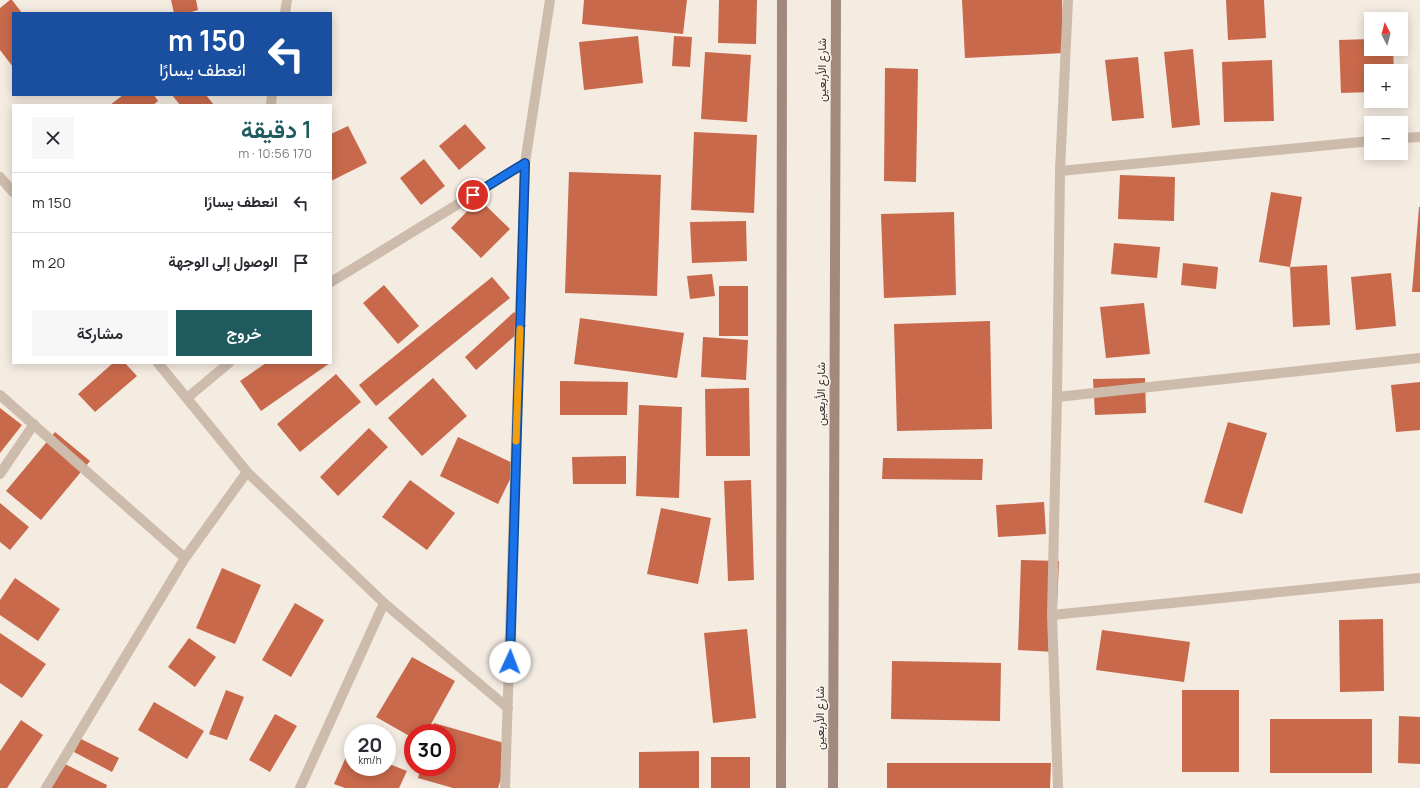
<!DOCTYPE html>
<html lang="ar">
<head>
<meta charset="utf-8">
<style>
  body { margin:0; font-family:Manrope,Vazirmatn,sans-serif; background:#f7f7f7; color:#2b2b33; direction:rtl; height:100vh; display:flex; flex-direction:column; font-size:15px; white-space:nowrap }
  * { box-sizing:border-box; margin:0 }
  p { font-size:13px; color:#7c7c81 }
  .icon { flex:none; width:22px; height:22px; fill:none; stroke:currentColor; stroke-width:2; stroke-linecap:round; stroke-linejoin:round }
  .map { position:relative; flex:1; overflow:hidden; direction:ltr }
  .panel { position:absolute; left:12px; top:104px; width:320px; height:260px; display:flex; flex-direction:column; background:#fff; border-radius:0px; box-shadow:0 2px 10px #0003; direction:rtl }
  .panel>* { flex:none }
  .guide { position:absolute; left:12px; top:12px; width:320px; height:84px; border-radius:0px; box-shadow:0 2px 10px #0003; direction:rtl; background:#1a4fa0; color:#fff; overflow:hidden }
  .needle { width:26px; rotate:354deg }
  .buttons { position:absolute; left:1364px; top:12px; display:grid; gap:8px }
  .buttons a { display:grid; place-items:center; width:44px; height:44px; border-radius:0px; background:#fff; box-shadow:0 2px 10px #0003; font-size:20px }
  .speed { position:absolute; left:344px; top:724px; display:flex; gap:8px; font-size:20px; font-weight:700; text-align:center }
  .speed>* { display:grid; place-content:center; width:52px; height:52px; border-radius:50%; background:#fff; box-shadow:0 2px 10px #0003; line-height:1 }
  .speed small { font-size:10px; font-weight:400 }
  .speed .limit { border:6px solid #d22; background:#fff; color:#111 }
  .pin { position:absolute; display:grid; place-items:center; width:34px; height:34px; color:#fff; margin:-17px; border:2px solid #fff; border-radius:50%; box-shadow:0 1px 4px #0007 }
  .me { position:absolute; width:44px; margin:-22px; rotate:2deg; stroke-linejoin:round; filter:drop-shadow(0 0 3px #0008) }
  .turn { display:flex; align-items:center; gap:14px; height:84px; padding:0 20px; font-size:18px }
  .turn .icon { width:52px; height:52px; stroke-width:2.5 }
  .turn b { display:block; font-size:28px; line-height:34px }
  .round { display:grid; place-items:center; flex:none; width:42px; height:42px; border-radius:0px; background:#f7f7f7 }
  .headline { display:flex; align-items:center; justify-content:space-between; height:68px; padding:0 20px }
  h1 { font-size:24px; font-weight:600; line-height:30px; color:#1f5a5e }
  .cta { display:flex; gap:8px; margin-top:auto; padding:8px 20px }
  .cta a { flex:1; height:46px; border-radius:0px; background:#1f5a5e; color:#fff; font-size:16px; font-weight:600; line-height:46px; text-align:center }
  .cta a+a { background:#f7f7f7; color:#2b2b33 }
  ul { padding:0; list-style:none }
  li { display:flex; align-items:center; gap:12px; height:60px; padding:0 20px; border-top:1px solid #e1e1e2 }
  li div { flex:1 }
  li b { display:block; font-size:15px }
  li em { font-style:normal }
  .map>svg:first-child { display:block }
  .building { fill:#c8694b }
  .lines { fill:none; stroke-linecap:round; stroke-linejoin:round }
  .street { stroke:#cdbbac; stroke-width:10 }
  .secondary { stroke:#a18a7d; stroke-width:10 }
  .route-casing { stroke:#114b97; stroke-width:10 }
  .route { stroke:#1a73e8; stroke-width:7 }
  .slow { stroke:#f59e0b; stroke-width:7 }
  .labels { text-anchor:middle; stroke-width:3; stroke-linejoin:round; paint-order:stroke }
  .street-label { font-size:12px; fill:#3b302b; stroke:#fbf5ee }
</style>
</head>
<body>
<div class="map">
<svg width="1420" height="788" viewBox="0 0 1420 788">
  <rect width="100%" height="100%" fill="#f4ebe1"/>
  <!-- building -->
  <path class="building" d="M10,0H12L22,13H13V67L0,50V8Z
    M171,0H196L198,10L188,13H174Z
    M584,0H687L683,34L582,24Z
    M719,0H757L756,44L718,43Z
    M962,0H1062L1064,53L965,58Z
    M1226,0H1264L1266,38L1228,40Z
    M638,36L643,83L584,90L579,42Z
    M674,36L692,37L690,67L672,66Z
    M1371,39V49H1393L1394,71H1371V92L1341,93L1339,40Z
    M1193,49L1200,125L1172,128L1164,52Z
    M705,52L751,55L747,122L701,119Z
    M1138,57L1144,118L1112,121L1105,60Z
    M1272,60L1274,121L1224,122L1222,62Z
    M885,68L918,69L916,182L884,181Z
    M123,95H154L158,101L153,105H110Z
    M172,95H206L214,105H180Z
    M465,124L486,148L459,170L439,146Z
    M348,126L367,163L331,181V134Z
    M694,132L757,135L754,213L691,210Z
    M424,159L445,186L421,205L400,178Z
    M569,172L661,175L657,296L565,293Z
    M1120,175L1175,177L1174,221L1118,219Z
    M1271,192L1302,197L1290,267L1327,265L1330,325L1293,327L1290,267L1259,262Z
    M479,199L510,229L481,258L451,228Z
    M1419,207H1420V292H1412Z
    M954,212L956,295L884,298L881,214Z
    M746,221L747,261L692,263L690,222Z
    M1114,243L1160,247L1157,278L1111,274Z
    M1183,263L1218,267L1216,289L1181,285Z
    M1391,273L1396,326L1356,330L1351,277Z
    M712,274L715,296L690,299L687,276Z
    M492,277L510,298L376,406L359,385Z
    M384,285L419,326L398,344L363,303Z
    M719,286H748V336H719Z
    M1144,303L1150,354L1106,358L1100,307Z
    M514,312L526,326L476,370L465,357Z
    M580,318L684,333L677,378L574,364Z
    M990,321L992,429L897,431L894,324Z
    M703,337L748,340L746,380L701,377Z
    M113,363H125L137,376L95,412L78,394Z
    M266,363H330L261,411L240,381Z
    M336,374L361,402L300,452L277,424Z
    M433,378L467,416L422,456L388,418Z
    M1145,378L1146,413L1095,415L1093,379Z
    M560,381L628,382L627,415H560Z
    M1420,382V430L1396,432L1391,385Z
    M749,388L750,456H706L705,389Z
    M639,405L682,407L679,498L636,496Z
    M0,408L22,425L0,453Z
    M1228,422L1267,433L1242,514L1204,502Z
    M369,428L388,447L338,496L320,477Z
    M55,432L90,461L41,520L6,491Z
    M458,437L517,465L498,504L440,476Z
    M626,456V484H573L572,457Z
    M883,458L983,459L982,480L882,479Z
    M410,480L455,513L427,550L382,517Z
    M751,480L754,580L728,581L724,481Z
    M1044,502L1046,534L998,537L996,505Z
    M0,503L29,527L10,550L0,542Z
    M661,508L711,518L698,584L647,574Z
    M1021,560L1059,561L1055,652L1018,650Z
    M222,568L261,585L235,644L196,628Z
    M15,578L60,609L38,641L0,615V600Z
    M295,603L324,620L291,677L262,660Z
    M1383,619L1384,691L1340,692L1339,620Z
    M747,629L756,718L713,723L704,633Z
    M1102,630L1190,642L1184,682L1096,670Z
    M0,633L46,664L22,698L0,683Z
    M189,638L216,657L195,687L168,667Z
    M412,657L455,681L426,733H413V738L376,717Z
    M892,661L1001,663L1000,721L891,719Z
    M226,690L244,697L227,740L209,734Z
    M1182,690H1239V772H1182Z
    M154,702L204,731L187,759L138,730Z
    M275,714L297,726L270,772L249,760Z
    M1399,716L1420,717V764L1398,763Z
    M1270,719H1372V773H1270Z
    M21,720L43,735L7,788H0V751Z
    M434,723L511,745L498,788H453L418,778L421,767H447V733H431Z
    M81,739L119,758L112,772L74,752Z
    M350,748L353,749V767H387V763L407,771L399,788H345L334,784Z
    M699,751V788H639V752Z
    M711,757H750V788H711Z
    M63,763L107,785L106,788H50Z
    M887,763H1051L1050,788H887Z"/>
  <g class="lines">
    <!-- street -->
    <path class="street" d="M285,13L287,0
      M271,105L272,95
      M1401,138L1420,137
      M1060,171L1371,141
      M0,177L13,192
      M331,282L525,163
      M158,363L247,472L384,603L508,708
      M0,395L185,558
      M1057,397L1420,358
      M187,398L229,363
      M0,474L34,424
      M1052,615L1420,578
      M46,788L185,558L247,472
      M300,788L384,603
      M505,788L525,163L550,0
      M1058,788L1052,615L1057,397L1060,171L1068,0"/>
    <!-- secondary -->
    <path class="secondary" d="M781,788L782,0
      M833,788L836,0"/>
  </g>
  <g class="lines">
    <!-- route casing -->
    <g class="route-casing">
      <path id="route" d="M473,195L525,163L510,662"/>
    </g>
    <!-- route -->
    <use href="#route" class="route"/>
    <!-- slow -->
    <path class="slow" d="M516,441L520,329"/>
  </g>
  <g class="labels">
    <!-- street labels -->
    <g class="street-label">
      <text transform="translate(822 70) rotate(-90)" y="4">شارع الأربعين</text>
      <text transform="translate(821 394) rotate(-90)" y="4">شارع الأربعين</text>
      <text transform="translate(820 718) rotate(-90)" y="4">شارع الأربعين</text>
    </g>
  </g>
</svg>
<div class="buttons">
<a><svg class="needle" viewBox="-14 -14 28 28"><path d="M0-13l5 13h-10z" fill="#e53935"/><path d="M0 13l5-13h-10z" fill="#7c7c81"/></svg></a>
<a>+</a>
<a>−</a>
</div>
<div class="speed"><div>20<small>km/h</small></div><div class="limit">30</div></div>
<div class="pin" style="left:473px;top:195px;background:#d93025"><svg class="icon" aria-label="arrive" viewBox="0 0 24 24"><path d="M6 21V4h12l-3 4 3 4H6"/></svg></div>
<svg class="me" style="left:510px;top:662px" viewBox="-20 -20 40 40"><circle r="19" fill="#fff"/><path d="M0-13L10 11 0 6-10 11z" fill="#1a73e8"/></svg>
<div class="guide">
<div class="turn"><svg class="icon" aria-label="left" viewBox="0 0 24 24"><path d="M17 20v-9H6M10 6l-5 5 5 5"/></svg><div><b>150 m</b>انعطف يسارًا</div></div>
</div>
<section class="panel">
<div class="headline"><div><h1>1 دقيقة</h1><p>170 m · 10:56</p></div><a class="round"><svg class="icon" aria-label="close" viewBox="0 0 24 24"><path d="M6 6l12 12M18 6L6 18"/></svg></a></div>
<ul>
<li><svg class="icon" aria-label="left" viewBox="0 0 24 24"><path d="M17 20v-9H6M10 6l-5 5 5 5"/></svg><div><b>انعطف يسارًا</b></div><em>150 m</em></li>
<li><svg class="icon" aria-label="arrive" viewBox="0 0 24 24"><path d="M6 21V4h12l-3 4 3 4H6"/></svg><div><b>الوصول إلى الوجهة</b></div><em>20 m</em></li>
</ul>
<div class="cta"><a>خروج</a><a>مشاركة</a></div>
</section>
</div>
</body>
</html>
